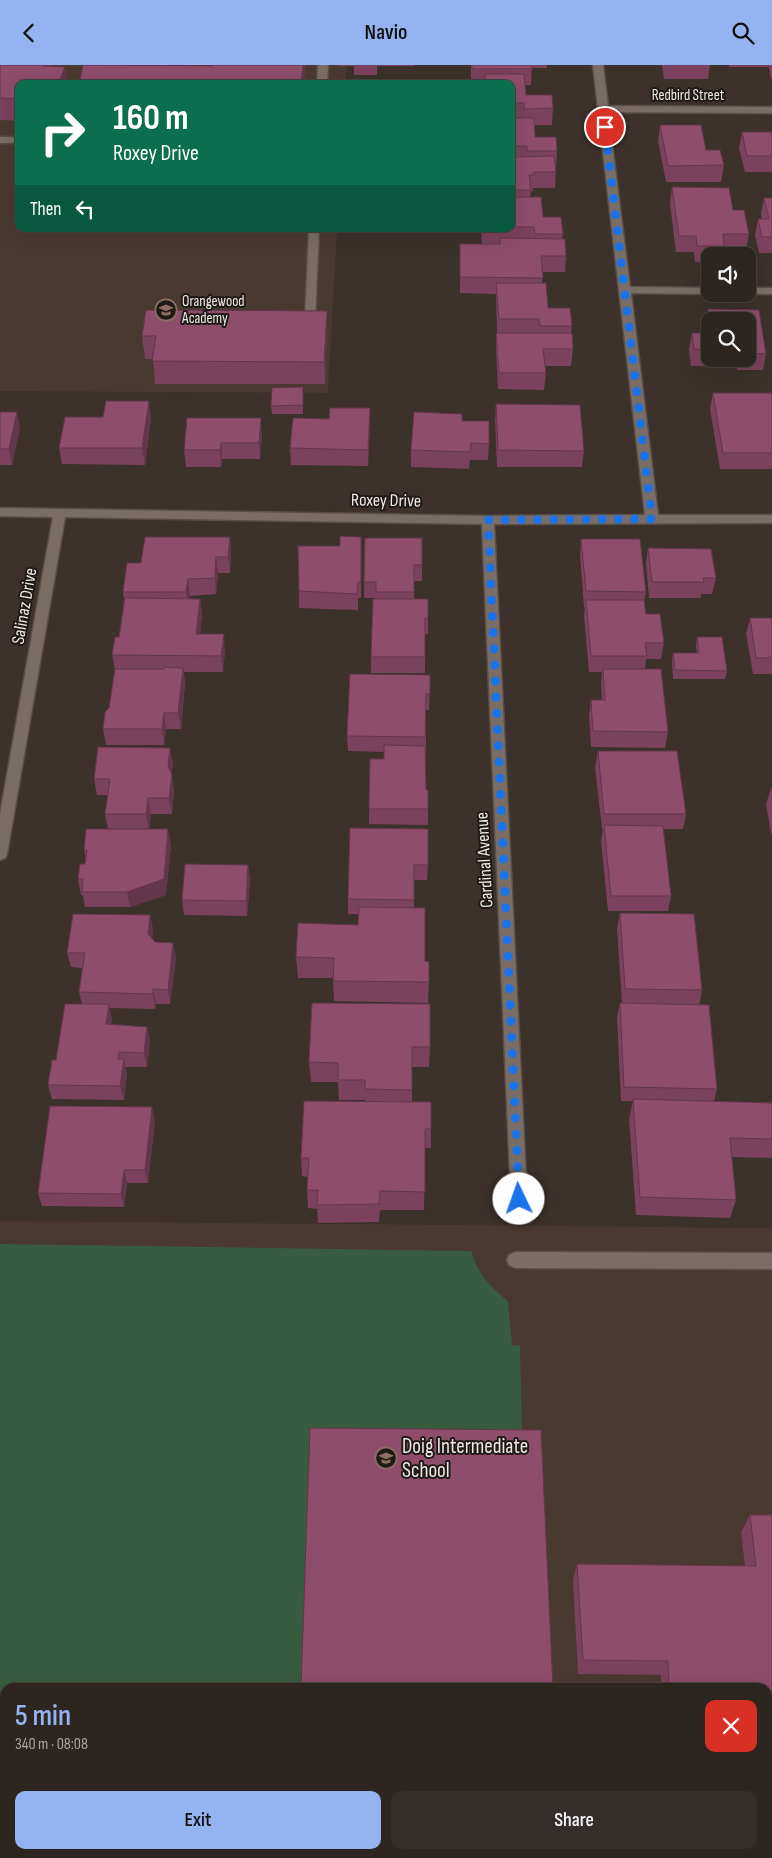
<!DOCTYPE html>
<html lang="en">
<head>
<meta charset="utf-8">
<style>
  body { margin:0; font-family:"Sofia Sans Condensed",sans-serif; background:#352d29; color:#f1f3f6; height:100vh; display:flex; flex-direction:column; font-size:19px; white-space:nowrap }
  * { box-sizing:border-box; margin:0 }
  p { font-size:16px; color:#a7a5a5 }
  .icon { flex:none; width:28px; height:28px; fill:none; stroke:currentColor; stroke-width:2; stroke-linecap:round; stroke-linejoin:round }
  .map { position:relative; flex:1; overflow:hidden }
  .side { position:absolute; left:0px; top:1618px; width:772px; height:176px; display:flex; flex-direction:column; background:#2d2520; border-radius:15px 15px 0 0; box-shadow:0 5px 20px #0002,0 0 0 1px #48423e }
  .side>* { flex:none }
  .guide { position:absolute; left:15px; top:15px; width:500px; height:152px; border-radius:10px; box-shadow:0 5px 20px #0002,0 0 0 1px #48423e; background:#0b6e4f; color:#fff; overflow:hidden }
  .fabs { position:absolute; left:701px; top:182px; display:grid; gap:10px }
  .fabs a { display:grid; place-items:center; width:55px; height:55px; border-radius:10px; background:#2d2520; box-shadow:0 5px 20px #0002,0 0 0 1px #48423e; font-size:25px }
  .pin { position:absolute; display:grid; place-items:center; width:42px; height:42px; color:#fff; margin:-21px; border:2px solid #fff; border-radius:50%; box-shadow:0 1px 5px #0007 }
  .me { position:absolute; width:55px; margin:-28px; rotate:357deg; stroke-linejoin:round; filter:drop-shadow(0 0 4px #0008) }
  .turn { display:flex; align-items:center; gap:18px; height:105px; padding:0 15px; font-size:22px }
  .turn .icon { width:65px; height:65px; stroke-width:2.5 }
  .turn b { display:block; font-size:35px; line-height:42px }
  .then { display:flex; align-items:center; height:48px; padding:0 15px; background:#0003; gap:10px; font-size:19px }
  .round { display:grid; place-items:center; flex:none; width:52px; height:52px; border-radius:10px; background:#352d29 }
  .overview { display:flex; align-items:center; justify-content:space-between; height:85px; padding:0 15px }
  h1 { font-size:30px; font-weight:600; line-height:38px; color:#95b2f1 }
  .button { display:flex; gap:10px; margin-top:auto; padding:10px 15px }
  .button a { flex:1; height:58px; border-radius:10px; background:#95b2f1; color:#111; font-size:20px; font-weight:600; line-height:58px; text-align:center }
  .button a+a { background:#352d29; color:#f1f3f6 }
  header { display:flex; justify-content:space-between; align-items:center; height:65px; padding:0 15px; background:#95b2f1; color:#111; font-size:22px; font-weight:600 }
  .map>svg:first-child { display:block }
  .built { fill:#4a3930; fill-rule:evenodd }
  .green { fill:#385c3f }
  .lines { fill:none; stroke-linecap:round; stroke-linejoin:round }
  .minor-casing { stroke:#584f49; stroke-width:3 }
  .minor { fill:#796d66; fill-rule:evenodd }
  .wall { fill:#7a425c; fill-rule:evenodd }
  .shaded-wall { fill:#63364b }
  .building { fill:#8e4d6b; stroke:#63364b }
  .route { stroke:#1a73e8; stroke-width:9; stroke-dasharray:0 16.2 }
  .labels { text-anchor:middle; stroke-width:4; stroke-linejoin:round; paint-order:stroke }
  .far-street-label { font-size:15px; fill:#efe8e4; stroke:#1f1a17 }
  .far-poi-label { font-size:15px; fill:#efe8e4; stroke:#1f1a17; text-anchor:start }
  .street-label { font-size:18px; fill:#efe8e4; stroke:#1f1a17 }
  .near-poi-label { font-size:21px; fill:#efe8e4; stroke:#1f1a17; text-anchor:start }
</style>
</head>
<body>
<header><svg class="icon" aria-label="back" viewBox="0 0 24 24"><path d="M15 5l-7 7 7 7"/></svg>Navio<svg class="icon" aria-label="search" viewBox="0 0 24 24"><circle cx="10" cy="10" r="6"/><path d="M15 15l6 6"/></svg></header>
<div class="map">
<svg width="772" height="1793" viewBox="0 0 772 1793">
  <rect width="100%" height="100%" fill="#3c312b"/>
  <!-- built -->
  <path class="built" d="M0,0H347L345,19H19V164H337L328,328L0,326Z
    M0,1156L772,1163V1793H0ZM5,1622H768V1789H5Z"/>
  <!-- green -->
  <path class="green" d="M0,1179L471,1186C478,1208 489,1222 508,1236L512,1281L520,1280L522,1377L303,1622H5V1789H309V1793H0Z"/>
  <g class="lines">
    <!-- minor casing -->
    <g class="minor-casing">
      <path id="minor" d="M318,0H328L327,19H317Z
        M593,0H603L608,41L772,42V48L608,47L630,222L710,223V229H712H710L631,228L658,450H772V458L494,459L527,1134L525,1139L519,1141L513,1139L511,1134L482,459L65,452L7,789L5,793L0,795V749L53,452L0,451V443L488,451L645,450Z
        M0,72H12L17,75L12,78H0Z
        M309,164H319L315,255L310,258L305,255Z
        M748,223H772V229H746Z
        M515,1187L772,1188V1204L515,1203L509,1200L507,1195L509,1190Z"/>
    </g>
    <!-- minor -->
    <use href="#minor" class="minor"/>
  </g>
  <!-- wall -->
  <path class="wall" d="M0,0H52L53,2H65L67,19H19V56L0,55Z
    M339,0H414V1H377V10H354V1H339Z
    M471,0H547V3H532L531,20H525L526,30L553,43L552,60H534L535,72L557,86L555,123H533V126H531L530,132L543,152L563,169L562,174L566,191L565,207H542V218L548,243L572,261L571,268L573,284L571,301H545L546,308L544,325L498,324L496,284V268H497L496,229L460,228V179H482L481,164H511V19H471Z
    M662,0H710L708,14H664Z
    M729,0H772V14H771L769,2H729Z
    M660,60L706,85L724,100L721,117H666L658,76Z
    M742,67H772V107H745L739,83Z
    M672,122L733,145L749,169L746,185H724L723,191H710V198L695,197L694,187H676L670,139Z
    M764,133H772V188H759L755,170L758,154H762L761,149Z
    M708,244L759,245L766,289L763,305H737V302L691,301L689,285L692,268H706L705,261ZM710,256H748V294H710Z
    M327,268L325,319H155L153,294H145L142,271Z
    M303,322V349H272L271,341Z
    M713,328H772V404H720L710,344Z
    M496,339L584,386L582,402H497L495,356Z
    M370,343V360L368,401L291,400L290,383L329,354Z
    M0,347L20,363L12,400H0Z
    M103,352L151,353L145,400L62,399L59,383Z
    M462,356L489,379L488,395H470L469,404L411,402V385Z
    M262,370L260,394H222L221,402H186L184,385Z
    M230,472L231,488L230,508H218L216,529L190,531L189,534H200L202,550L200,569L225,585L223,607H184L185,619L181,664H166L164,680H106L103,664L109,643L115,605L112,590L119,572L124,534L123,527L141,498Z
    M361,472V533H358V545L299,543V526L340,481Z
    M365,473L422,500V516H414V534H428V569H425V608H371V592L376,533H364Z
    M581,474L646,527L644,537L646,549L664,578L661,594H646L645,604L668,667L665,683L591,682L589,651L591,635H602L601,620L602,607H589L584,551L585,542H584L580,490Z
    M648,483L716,513L712,529H701V533H649L646,499Z
    M750,553H772V609H753L746,569Z
    M697,572L727,606L725,614H673L672,596L673,588H697L696,581Z
    M430,610L429,645H426V725H428V760L369,759V744L384,694V687L348,686L347,671Z
    M598,686L686,749L683,764H663L671,831L668,846H608L601,776L603,764H602L595,702Z
    M173,699L171,710L174,726L172,749H151L149,764L171,780L166,830L130,842H85L83,830H81L78,814L85,799L86,794L84,785L108,764L105,749L108,730H97L94,714Z
    M771,723H772V768H771L766,739Z
    M350,763L428,800L427,815H414V843L429,917L428,938L334,936L333,913H298L296,892L358,860V849H348V834Z
    M248,800L250,816L247,851L184,850L182,835Z
    M620,848L702,925L699,940L717,1024L714,1036L772,1038V1093L732,1092L736,1135L730,1153L636,1150L629,1054L633,1036H621L617,952L620,938H622L617,863Z
    M150,850L153,865L152,873L155,877L173,878L176,893L170,939H156L155,944L109,943L112,954L111,959L147,962L150,976L147,1002H125L127,1009L124,1035L52,1034L48,1020L56,995L82,939L79,927L82,903L71,902L67,888Z
    M312,938L430,982L429,1002H412V1037L431,1064V1083H425L424,1145H380L379,1157L318,1158L317,1144L308,1143L307,1125L308,1112L302,1111L301,1093L365,1036V1035H339L338,1017H311L309,997Z
    M155,1056L148,1118H127L124,1142L42,1141L38,1128Z
    M750,1450H772V1648H768V1622H648L650,1618H661V1610L578,1609L573,1515L577,1499L745,1501L741,1467Z
    M560,1789H760L761,1793H560Z"/>
  <!-- shaded-wall -->
  <path class="shaded-wall" d="M43,0H52L53,4L42,1Z
    M303,0H306L304,19H301Z
    M65,2L67,19H58Z
    M327,246V268L325,319L324,297Z
    M149,336L151,353L145,400L142,383Z
    M370,343V360L368,401V385Z
    M17,347L20,363L12,400L9,384Z
    M261,353L262,370L260,394L259,378Z
    M221,378L222,394L221,402L220,385Z
    M230,472L231,488L230,508L228,492Z
    M216,492L218,508L216,529L215,513Z
    M188,514L190,531L188,543L186,527Z
    M200,534L202,550L198,585L196,569Z
    M224,569L225,585L223,607L221,591Z
    M183,603L185,619L181,664L178,648Z
    M164,648L166,664L164,680L162,664Z
    M170,683L173,699L171,716L168,701Z
    M172,710L174,726L172,749L169,733Z
    M148,733L151,749L149,765L146,749Z
    M168,764L171,780L166,830L130,842L127,827Z
    M248,800L250,816L247,851L246,836Z
    M150,850L153,865L150,884L148,869Z
    M173,878L176,893L170,939L168,925Z
    M153,924L156,939L155,944L153,929Z
    M109,939L112,954L109,973L106,959Z
    M147,962L150,976L147,1002L144,988Z
    M124,994L127,1009L124,1035L120,1021Z
    M152,1042L155,1056L148,1118L145,1105Z
    M124,1105L127,1118L124,1142L121,1129Z"/>
  <!-- building -->
  <path class="building" d="M0,0H43L42,1L65,2L58,19H19V34L0,33Z
    M83,0L213,1V0H303L301,19H79Z
    M472,0H532V4H472Z
    M485,9H524L526,30H552L553,43L524,44V38H511V19H486Z
    M511,53H534L535,72H556L557,86H527V81H511Z
    M660,60H701L706,85H720L724,100L668,101Z
    M742,67H772V91H747Z
    M554,91L556,107H534V110H529L531,125H511V92Z
    M672,122L729,123L733,145H744L749,169H723L724,181H697L696,171H679Z
    M511,132H541L543,152H561L563,169H535L534,162H511Z
    M764,133H772V172H762L758,154H769Z
    M500,173L565,174L566,191H541L543,213L460,212V179H500Z
    M496,218H546L548,243H570L572,261H540L539,254H499Z
    M708,244L759,245L766,289L748,288V256H710V262Z
    M146,245L327,246L324,297L152,296L156,271H142Z
    M496,268H572L573,284H543L546,308H499Z
    M692,268H710V285L694,284Z
    M303,322V340L271,341L272,323Z
    M713,328H772V388H723Z
    M106,336H149L142,383H59L65,352H103Z
    M496,339L580,340L584,386L498,385Z
    M330,343H370L368,385L290,383L293,353L329,354Z
    M0,347H17L9,384H0Z
    M414,347L462,349V356H489V379L471,378L470,387L411,385Z
    M187,353H261L259,378H221L220,385H184Z
    M340,471L361,472V517H358L357,529L299,526L298,481H340Z
    M145,472H230L228,492H216L215,513L188,514L186,527H123L127,498H141Z
    M365,473H422V500H414V527H376V517H364Z
    M581,474H640L646,527L586,526Z
    M648,483L711,484L716,513H703L704,517H652Z
    M125,533L200,534L196,569H224L221,591L112,590L115,572H119Z
    M373,534H428V553H425V592H371Z
    M586,535H644L646,549H660L664,578H645L647,591H591Z
    M750,553H772V593H756Z
    M697,572H722L727,606L675,605L673,588H699Z
    M164,602L183,603L178,648H164L162,664H103L105,647L109,643L115,604H164Z
    M603,604H661L668,667L593,666L591,635H605Z
    M350,609L430,610V629H426L425,672L347,671Z
    M384,680L425,681L426,725H428V744H369L370,694H384Z
    M98,682L170,683L168,701L172,710L169,733H148L146,749H105L110,714H94Z
    M598,686H677L686,749H604Z
    M604,760L663,761L671,831H611Z
    M350,763L428,764V800H414V835L348,834Z
    M86,764H168L164,814L127,827H82L83,814H78L80,799H85L87,785H84Z
    M185,799L248,800L246,836L182,835Z
    M359,842L425,843V896L429,897V917L333,916L334,893L296,892L298,858L358,860Z
    M620,848L694,849L702,925L625,924Z
    M73,849L150,850L148,869L155,877L173,878L168,925L153,924V929L79,927L85,888H67Z
    M312,938L430,939V982H412V1025L365,1024V1015H338V998L309,997Z
    M620,938L709,940L717,1024L624,1022Z
    M65,939H109L106,959L147,962L144,988L119,987L118,994H124L120,1021L48,1020L52,995H56Z
    M633,1034L772,1038V1074L730,1073L736,1135L640,1132Z
    M304,1036L431,1037V1064H425V1127L380,1126L379,1139L317,1140L318,1125H307L309,1093H301Z
    M50,1041L152,1042L145,1105H124L121,1129L38,1128Z
    M310,1363L541,1365L553,1622H301Z
    M750,1450H772V1634H768V1622H650V1618H669L668,1596L583,1595L577,1499L756,1501Z
    M328,1789H389V1793H328Z
    M565,1789H760L761,1793H565Z"/>
  <g class="lines">
    <!-- route -->
    <path class="route" d="M519,1134L488,455L652,454L605,62"/>
  </g>
  <!-- icons -->
  <defs>
    <g id="school-ring" transform="scale(1.125)"><circle r="9.5" fill="#1f1a17" stroke="#8d6e63" stroke-width="1.5"/><path d="M0-5L7-2L0 1L-7-2ZM-4 1L0 2.5L4 1V4Q0 6-4 4Z" fill="#8d6e63"/></g>
  </defs>
  <g fill-rule="evenodd">
    <use href="#school-ring" x="166" y="245"/>
    <use href="#school-ring" x="386" y="1393"/>
  </g>
  <g class="labels">
    <!-- far-street labels -->
    <g class="far-street-label">
      <text x="688" y="35">Redbird Street</text>
    </g>
    <!-- far-poi labels -->
    <g class="far-poi-label">
      <text x="182" y="241">Orangewood<tspan x="182" dy="17">Academy</tspan></text>
    </g>
    <!-- street labels -->
    <g class="street-label">
      <text transform="translate(386 435) rotate(1)" y="6">Roxey Drive</text>
      <text transform="translate(24 541) rotate(-80)" y="6">Salinaz Drive</text>
      <text transform="translate(484 795) rotate(-93)" y="6">Cardinal Avenue</text>
    </g>
    <!-- near-poi labels -->
    <g class="near-poi-label">
      <text x="402" y="1388">Doig Intermediate<tspan x="402" dy="24">School</tspan></text>
    </g>
  </g>
</svg>
<div class="fabs">
<a><svg class="icon" aria-label="sound" viewBox="0 0 24 24"><path d="M4 9h4l5-4v14l-5-4H4zM17 9q2 3 0 6"/></svg></a>
<a><svg class="icon" aria-label="search" viewBox="0 0 24 24"><circle cx="10" cy="10" r="6"/><path d="M15 15l6 6"/></svg></a>
</div>
<div class="pin" style="left:605px;top:62px;background:#d93025"><svg class="icon" aria-label="arrive" viewBox="0 0 24 24"><path d="M6 21V4h12l-3 4 3 4H6"/></svg></div>
<svg class="me" style="left:519px;top:1134px" viewBox="-20 -20 40 40"><circle r="19" fill="#fff"/><path d="M0-13L10 11 0 6-10 11z" fill="#1a73e8"/></svg>
<div class="guide">
<div class="turn"><svg class="icon" aria-label="right" viewBox="0 0 24 24"><path d="M7 20v-9h11M14 6l5 5-5 5"/></svg><div><b>160 m</b>Roxey Drive</div></div>
<div class="then">Then<svg class="icon" aria-label="left" viewBox="0 0 24 24"><path d="M17 20v-9H6M10 6l-5 5 5 5"/></svg></div>
</div>
<section class="side">
<div class="overview"><div><h1>5 min</h1><p>340 m · 08:08</p></div><a class="round" style="background:#d93025;color:#fff"><svg class="icon" aria-label="close" viewBox="0 0 24 24"><path d="M6 6l12 12M18 6L6 18"/></svg></a></div>
<div class="button"><a>Exit</a><a>Share</a></div>
</section>
</div>
</body>
</html>
